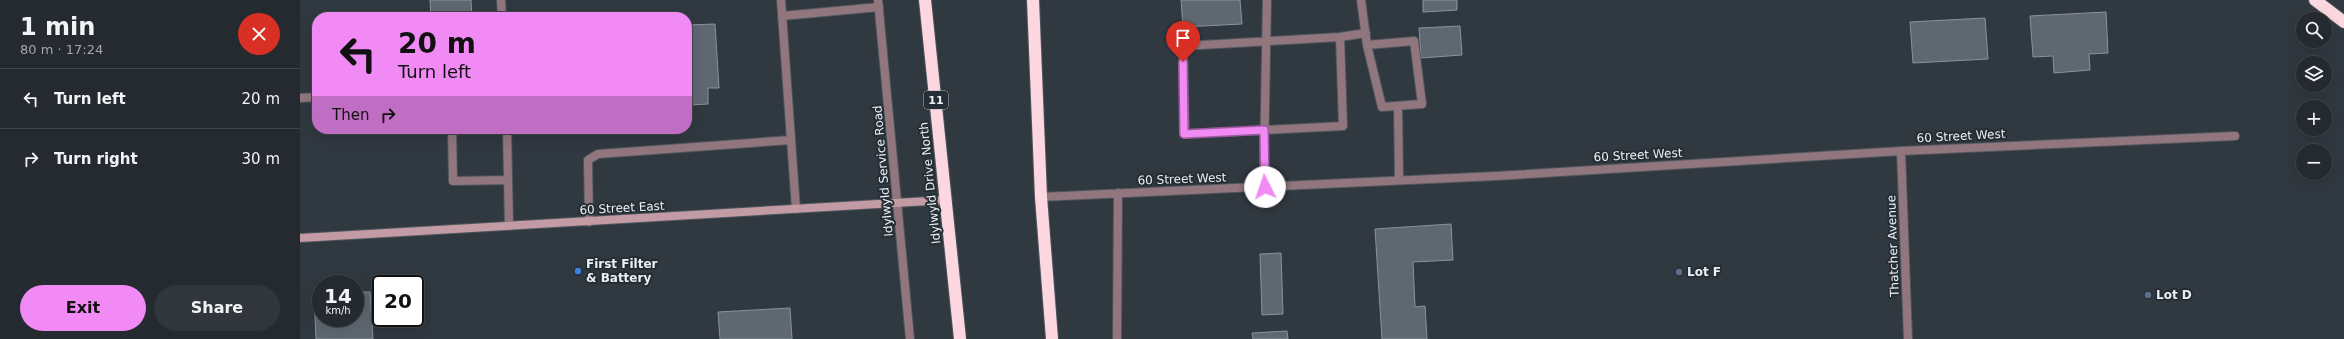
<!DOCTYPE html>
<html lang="en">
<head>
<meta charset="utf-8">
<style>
  body { margin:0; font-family:"DejaVu Sans",sans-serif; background:#30363c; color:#f1f3f6; height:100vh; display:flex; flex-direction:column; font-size:15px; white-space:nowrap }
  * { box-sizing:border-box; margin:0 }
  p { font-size:13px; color:#a3a7ab }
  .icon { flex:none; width:22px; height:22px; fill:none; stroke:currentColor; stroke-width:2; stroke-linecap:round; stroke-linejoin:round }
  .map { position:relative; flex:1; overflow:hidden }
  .details { display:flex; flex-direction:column; background:#242a30; width:300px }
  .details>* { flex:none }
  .guide { position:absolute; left:12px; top:12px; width:380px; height:122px; border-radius:16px; box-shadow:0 4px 16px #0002,0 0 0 1px #41464c; background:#f18af4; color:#111; overflow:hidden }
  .tools { position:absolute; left:1996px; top:12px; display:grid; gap:8px }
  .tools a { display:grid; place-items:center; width:36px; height:36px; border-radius:50%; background:#242a30; box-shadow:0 4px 16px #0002,0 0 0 1px #41464c; font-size:20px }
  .speed { position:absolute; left:12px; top:275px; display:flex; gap:8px; font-size:20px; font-weight:700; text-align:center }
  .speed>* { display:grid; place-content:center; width:52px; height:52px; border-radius:50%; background:#242a30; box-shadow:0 4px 16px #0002,0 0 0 1px #41464c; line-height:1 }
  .speed small { font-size:10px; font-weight:400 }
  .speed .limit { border:2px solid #111; border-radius:6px; background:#fff; color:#111 }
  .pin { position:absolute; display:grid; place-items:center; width:34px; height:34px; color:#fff; margin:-41px -17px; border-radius:50% 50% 50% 0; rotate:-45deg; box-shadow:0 0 4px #0007 }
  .pin .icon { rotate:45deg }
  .me { position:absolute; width:44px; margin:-22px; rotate:356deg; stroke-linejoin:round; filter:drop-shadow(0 0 3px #0008) }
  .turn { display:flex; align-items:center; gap:14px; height:84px; padding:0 20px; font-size:18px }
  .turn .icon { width:52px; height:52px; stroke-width:2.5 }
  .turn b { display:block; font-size:28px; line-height:34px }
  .then { display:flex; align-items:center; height:38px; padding:0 20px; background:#0003; gap:8px; font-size:15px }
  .round { display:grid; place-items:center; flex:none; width:42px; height:42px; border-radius:21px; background:#30363c }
  .head { display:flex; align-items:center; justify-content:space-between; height:68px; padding:0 20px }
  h1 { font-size:24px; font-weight:600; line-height:30px }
  .cta { display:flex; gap:8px; margin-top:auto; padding:8px 20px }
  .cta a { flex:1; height:46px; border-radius:24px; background:#f18af4; color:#111; font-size:16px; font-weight:600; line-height:46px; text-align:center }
  .cta a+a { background:#30363c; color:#f1f3f6 }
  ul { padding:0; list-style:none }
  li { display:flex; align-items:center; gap:12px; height:60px; padding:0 20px; border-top:1px solid #41464c }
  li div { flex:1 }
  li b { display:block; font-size:15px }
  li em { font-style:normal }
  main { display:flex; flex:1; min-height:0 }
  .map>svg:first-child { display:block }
  .building { fill:#5f6871; stroke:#8a939c }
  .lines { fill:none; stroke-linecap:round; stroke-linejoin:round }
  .lane-casing { stroke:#4e555d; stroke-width:10 }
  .street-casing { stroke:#4e555d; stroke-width:10 }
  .secondary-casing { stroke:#4e555d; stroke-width:10 }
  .highway-casing { stroke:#4e555d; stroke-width:14 }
  .lane { stroke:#91777d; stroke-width:8 }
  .street { stroke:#91777d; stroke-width:8 }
  .secondary { stroke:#c39ba4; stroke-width:8 }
  .highway { stroke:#fdd7df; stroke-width:12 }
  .route-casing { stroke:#9d5a9f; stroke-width:10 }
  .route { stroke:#f18af4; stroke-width:7 }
  .shop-dot { fill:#3f7fe0; stroke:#262e35; stroke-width:1.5 }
  .service-dot { fill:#5c6f8a; stroke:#262e35; stroke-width:1.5 }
  .labels { text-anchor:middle; stroke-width:4; stroke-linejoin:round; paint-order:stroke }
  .shield { fill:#262e35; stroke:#b0b6bb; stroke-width:1 }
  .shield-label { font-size:11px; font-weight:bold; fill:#ebf0f5 }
  .street-label { font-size:12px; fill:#ebf0f5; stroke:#262e35 }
  .poi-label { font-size:12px; font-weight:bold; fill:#ebf0f5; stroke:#262e35; text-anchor:start }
</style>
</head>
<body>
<main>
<section class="details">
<div class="head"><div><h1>1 min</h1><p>80 m · 17:24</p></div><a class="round" style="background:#d93025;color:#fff"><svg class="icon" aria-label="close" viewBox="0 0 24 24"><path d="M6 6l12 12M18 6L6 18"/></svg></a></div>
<ul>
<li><svg class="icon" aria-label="left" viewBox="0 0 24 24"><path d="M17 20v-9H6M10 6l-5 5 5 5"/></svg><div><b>Turn left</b></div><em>20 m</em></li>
<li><svg class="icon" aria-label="right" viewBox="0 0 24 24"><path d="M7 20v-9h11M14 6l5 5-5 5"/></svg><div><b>Turn right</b></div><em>30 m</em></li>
</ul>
<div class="cta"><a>Exit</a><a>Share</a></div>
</section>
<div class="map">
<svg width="2044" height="339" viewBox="0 0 2044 339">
  <rect width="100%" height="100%" fill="#303840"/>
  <!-- building -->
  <path class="building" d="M130,0H171L172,17H131Z
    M881,0H940L942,24L883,27Z
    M1123,0H1157V10L1123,12Z
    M1806,12L1808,53L1789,54L1790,70L1754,73L1753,56L1733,57L1730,16Z
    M1685,18L1688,59L1613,63L1610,22Z
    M415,24L419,88H408V104L390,105L391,112L387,113V25Z
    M1160,26L1162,55L1121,58L1119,28Z
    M1151,224L1153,260L1113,262L1115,307L1125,306L1127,339H1082L1075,229Z
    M981,253L983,314L962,315L960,254Z
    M55,292H70L73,339H16L14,295L21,294V318H55Z
    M490,308L492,339H420L418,312Z
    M987,331L988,339H953L952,333Z"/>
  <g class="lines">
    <!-- lane casing -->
    <g class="lane-casing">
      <path id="lane" d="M201,0L202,17
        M481,0L496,209
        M1061,0L1067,45L1082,107L1122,104L1114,41L1067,45
        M482,16L579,7
        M1040,37L1043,126L885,134L883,46Z
        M1040,37L1066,33
        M0,98L17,97
        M1098,106L1099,180
        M152,129L153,181L208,180
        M207,129L209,226
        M965,187L964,161L967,0
        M289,222L288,160L298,154L491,140"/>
    </g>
    <!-- street casing -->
    <g class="street-casing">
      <path id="street" d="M578,0L610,339
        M1601,151L1608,339
        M741,197L1196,176L1601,151L1935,136
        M817,339L818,193"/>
    </g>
    <!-- secondary casing -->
    <g class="secondary-casing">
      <path id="secondary" d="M0,238L646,200"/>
    </g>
    <!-- highway casing -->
    <g class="highway-casing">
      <path id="highway" d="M625,0L660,339
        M733,0L741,197L752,339
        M2015,0L2044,22"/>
    </g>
    <!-- lane -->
    <use href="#lane" class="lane"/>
    <!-- street -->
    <use href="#street" class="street"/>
    <!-- secondary -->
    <use href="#secondary" class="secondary"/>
    <!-- highway -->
    <use href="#highway" class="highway"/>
  </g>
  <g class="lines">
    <!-- route casing -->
    <g class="route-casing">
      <path id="route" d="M883,62L884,134L964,130L965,187"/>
    </g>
    <!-- route -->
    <use href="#route" class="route"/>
  </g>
  <!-- markers -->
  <circle class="shop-dot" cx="278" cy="271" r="4"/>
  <g class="service-dot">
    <circle cx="1379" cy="272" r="4"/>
    <circle cx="1848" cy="295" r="4"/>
  </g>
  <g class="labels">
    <!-- shield labels -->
    <rect class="shield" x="624" y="91" width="24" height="18" rx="3"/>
    <g class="shield-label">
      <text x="636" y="104">11</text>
    </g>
    <!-- street labels -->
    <g class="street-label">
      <text transform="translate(1661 136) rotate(-3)" y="4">60 Street West</text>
      <text transform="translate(1338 155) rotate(-3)" y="4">60 Street West</text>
      <text transform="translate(583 171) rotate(-95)" y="4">Idylwyld Service Road</text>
      <text transform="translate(882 179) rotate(-2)" y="4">60 Street West</text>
      <text transform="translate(630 183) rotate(-96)" y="4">Idylwyld Drive North</text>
      <text transform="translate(322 208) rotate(-3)" y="4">60 Street East</text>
      <text transform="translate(1593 246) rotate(-92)" y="4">Thatcher Avenue</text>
    </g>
    <!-- poi labels -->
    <g class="poi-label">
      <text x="286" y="268">First Filter<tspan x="286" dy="14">&amp; Battery</tspan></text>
      <text x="1387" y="276">Lot F</text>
      <text x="1856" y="299">Lot D</text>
    </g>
  </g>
</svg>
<div class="tools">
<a><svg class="icon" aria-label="search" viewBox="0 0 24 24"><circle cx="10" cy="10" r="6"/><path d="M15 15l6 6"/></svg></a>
<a><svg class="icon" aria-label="layers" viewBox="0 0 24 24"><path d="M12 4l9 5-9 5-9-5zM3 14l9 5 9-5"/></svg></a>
<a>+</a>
<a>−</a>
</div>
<div class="speed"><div>14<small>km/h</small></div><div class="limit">20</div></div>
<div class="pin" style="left:883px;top:62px;background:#d93025"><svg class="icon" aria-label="arrive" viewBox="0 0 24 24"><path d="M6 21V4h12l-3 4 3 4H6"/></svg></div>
<svg class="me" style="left:965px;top:187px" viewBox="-20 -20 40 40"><circle r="19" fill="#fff"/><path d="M0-13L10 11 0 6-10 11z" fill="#f18af4"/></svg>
<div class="guide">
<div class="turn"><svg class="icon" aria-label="left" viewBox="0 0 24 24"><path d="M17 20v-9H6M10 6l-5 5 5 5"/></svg><div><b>20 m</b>Turn left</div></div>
<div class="then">Then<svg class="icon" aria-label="right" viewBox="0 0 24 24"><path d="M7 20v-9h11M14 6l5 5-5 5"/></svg></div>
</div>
</div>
</main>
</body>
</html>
